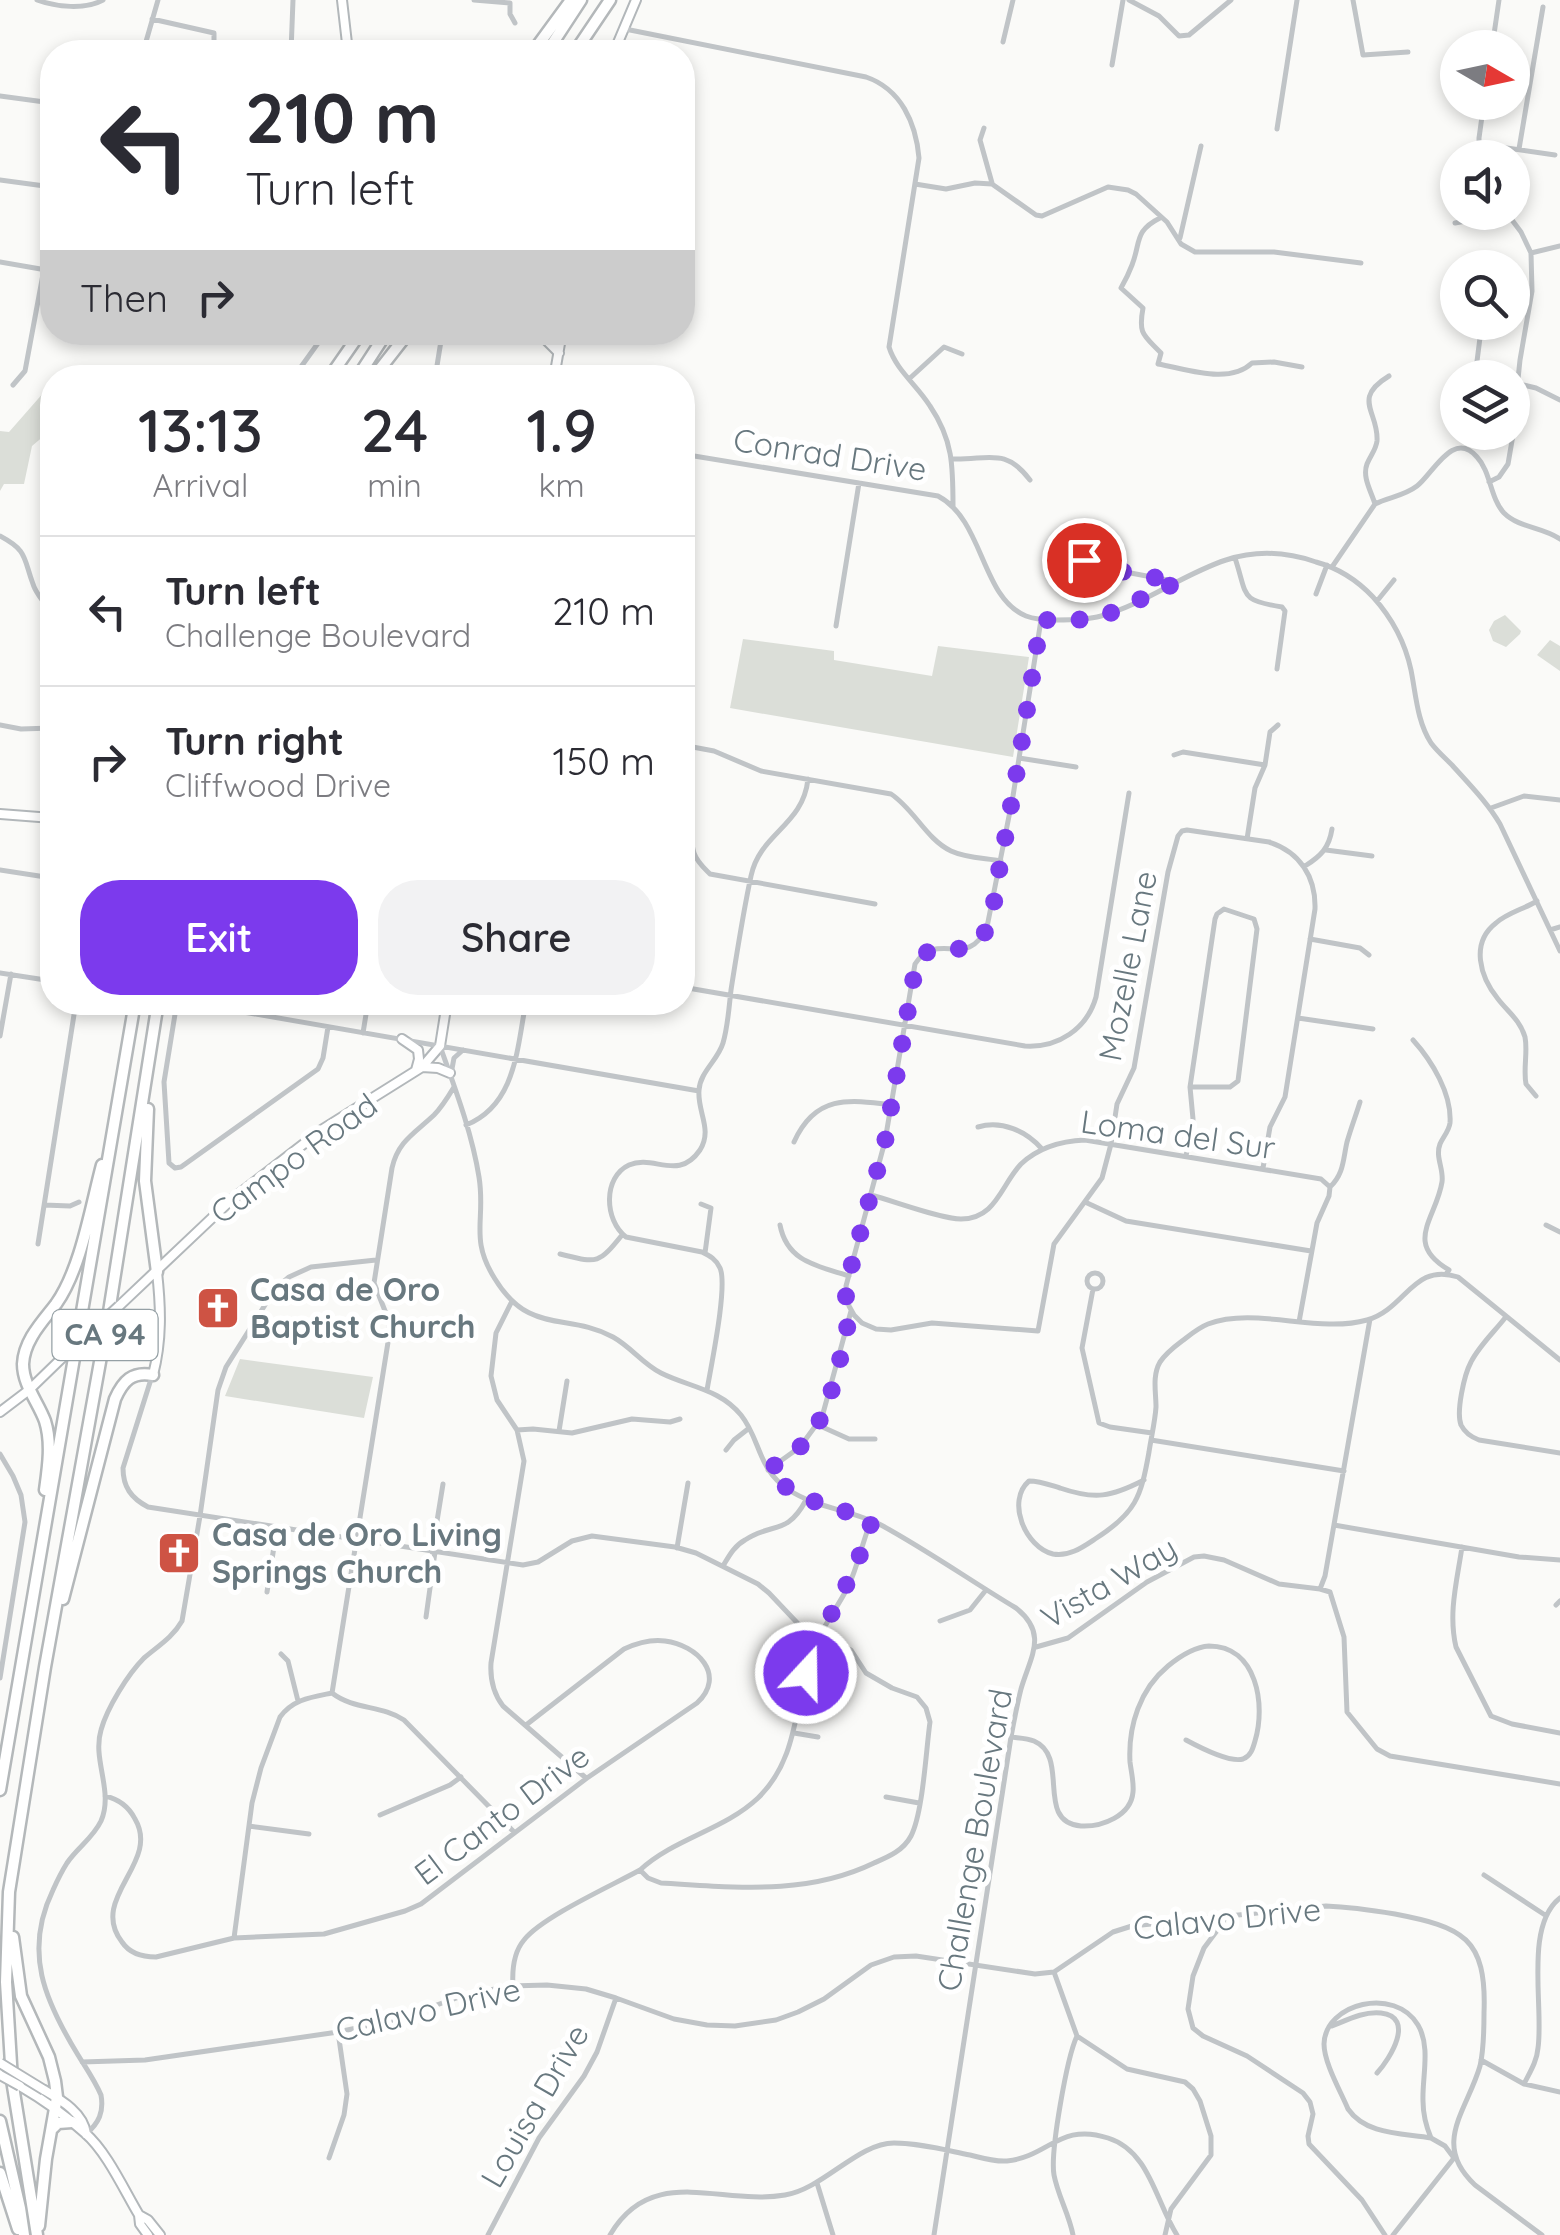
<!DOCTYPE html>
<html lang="en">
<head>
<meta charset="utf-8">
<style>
  body { margin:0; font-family:Quicksand,sans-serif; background:#f2f2f3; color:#2b2b33; height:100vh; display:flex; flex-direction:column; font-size:38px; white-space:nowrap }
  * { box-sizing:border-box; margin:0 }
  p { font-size:32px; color:#7c7c81 }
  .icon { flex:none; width:55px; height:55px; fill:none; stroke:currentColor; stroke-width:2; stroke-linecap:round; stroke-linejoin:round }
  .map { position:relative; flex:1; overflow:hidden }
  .side { position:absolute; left:40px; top:365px; width:655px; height:650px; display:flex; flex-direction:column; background:#fff; border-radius:40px; box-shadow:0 5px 15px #0003 }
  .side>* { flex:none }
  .top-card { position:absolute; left:40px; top:40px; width:655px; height:305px; border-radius:40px; box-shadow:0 5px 15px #0003; background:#fff; color:#2b2b33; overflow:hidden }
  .needle { width:65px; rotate:99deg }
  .controls { position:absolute; left:1440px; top:30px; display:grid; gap:20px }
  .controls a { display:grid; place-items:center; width:90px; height:90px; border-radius:50%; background:#fff; box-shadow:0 5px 15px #0003; font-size:50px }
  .pin { position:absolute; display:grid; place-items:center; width:85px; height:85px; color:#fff; margin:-42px; border:5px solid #fff; border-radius:50%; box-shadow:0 2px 10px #0007 }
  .me { position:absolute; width:110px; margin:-55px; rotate:21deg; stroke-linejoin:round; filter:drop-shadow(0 0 8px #0008) }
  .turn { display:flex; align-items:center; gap:35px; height:210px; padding:0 40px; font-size:45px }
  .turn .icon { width:130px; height:130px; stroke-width:2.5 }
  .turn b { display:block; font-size:70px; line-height:85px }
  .then { display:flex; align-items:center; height:95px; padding:0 40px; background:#0003; gap:20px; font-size:38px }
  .eta { display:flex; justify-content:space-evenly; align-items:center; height:170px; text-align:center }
  .eta b { font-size:60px; font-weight:600; line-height:70px }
  .action { display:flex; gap:20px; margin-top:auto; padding:20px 40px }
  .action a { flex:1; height:115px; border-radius:40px; background:#7c3aed; color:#fff; font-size:40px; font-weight:600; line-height:115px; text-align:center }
  .action a+a { background:#f2f2f3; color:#2b2b33 }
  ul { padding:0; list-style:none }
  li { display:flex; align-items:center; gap:30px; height:150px; padding:0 40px; border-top:2px solid #e1e1e2 }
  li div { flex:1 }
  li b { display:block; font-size:38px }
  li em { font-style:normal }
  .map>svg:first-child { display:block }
  .green { fill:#dbded8 }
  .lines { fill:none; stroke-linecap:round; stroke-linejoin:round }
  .major-casing { stroke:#b2b7ba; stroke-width:12 }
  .highway-casing { stroke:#b4b8ba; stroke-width:15 }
  .minor { stroke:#c0c4c7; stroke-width:5 }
  .major { stroke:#fff; stroke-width:8 }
  .highway { stroke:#fff; stroke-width:10 }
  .major-bridge-casing { stroke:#b2b7ba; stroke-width:12; stroke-linecap:butt }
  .major-bridge { stroke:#fff; stroke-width:8 }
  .route { stroke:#7c3aed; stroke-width:18; stroke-dasharray:0 32.4 }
  .labels { text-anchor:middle; stroke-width:10; stroke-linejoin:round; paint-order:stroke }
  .shield { fill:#fff; stroke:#95a0a5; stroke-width:2.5 }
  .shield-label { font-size:30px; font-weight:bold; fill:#68787f }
  .street-label { font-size:32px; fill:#68787f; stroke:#fff }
  .poi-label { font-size:32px; font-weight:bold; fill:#68787f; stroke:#fff; text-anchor:start }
</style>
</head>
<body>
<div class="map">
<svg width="1560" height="2235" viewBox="0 0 1560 2235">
  <rect width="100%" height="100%" fill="#fafaf8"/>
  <!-- green -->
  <path class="green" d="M52,383V429L32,446L24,484H4L0,491V431L9,432Z
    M1505,615L1521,631L1520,634L1506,647L1493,641L1489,630L1494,621Z
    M743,639L834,651V660L932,676L938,646L1029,657L1013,757L730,708Z
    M1550,640L1560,646V671L1537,655Z
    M240,1359L373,1377L364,1418L225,1396Z"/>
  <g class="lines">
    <!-- major casing -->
    <g class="major-casing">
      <path id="major" d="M342,0L348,52
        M614,52L636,0
        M538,332L559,353
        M548,332H554
        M554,378L562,332
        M0,814L52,818
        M402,1039L418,1050L419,1059L416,1070
        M422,1067L438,1068L450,1073
        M119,1306L231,1200L323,1129L422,1067L440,1046L447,1002
        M153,1375C162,1340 161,1308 157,1272
        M0,1412L29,1390L62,1358
        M20,2086C44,2100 65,2115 85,2133C107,2152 124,2190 139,2215L140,2224L148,2235
        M44,2090C61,2100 84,2113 86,2134
        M139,2215L148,2220L160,2235"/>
    </g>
    <!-- highway casing -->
    <g class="highway-casing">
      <path id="highway" d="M533,52L571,0
        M547,52L581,0
        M575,52L610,0
        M329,378L361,332
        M357,378L387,332
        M373,378L409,332
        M148,1109L145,1181L157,1272
        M45,1490C48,1468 52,1443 45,1421C38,1402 23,1385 23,1364C24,1340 43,1321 56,1304C81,1269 91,1206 102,1165
        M63,1599L115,1399C123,1381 132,1371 153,1375
        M0,1790L135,1002
        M13,1937L21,1996L49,2057L55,2081L57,2097L46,2159L39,2226
        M0,2121L20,2208L24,2235
        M53,2128L58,2123L72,2122
        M0,2173L18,2229
        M37,2235L12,2080L6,1982L9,1892L45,1667L109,1312L158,1002"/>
    </g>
    <!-- minor -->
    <path class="minor" d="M37,0C56,7 85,10 103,0
      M474,0L510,3
      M1129,0L1159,16L1179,36L1189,35L1231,0
      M1353,0L1363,55L1408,52
      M510,3V14L515,23
      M152,19L214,33V52
      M625,29L866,77C901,89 916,123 919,158L889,347C896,370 917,385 930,406C953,440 953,466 953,506
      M1003,42L1013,0
      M1492,48L1499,0
      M143,52L158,0
      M291,52L293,0
      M1112,65L1123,0
      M0,96L52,103
      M984,128L980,140L992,183
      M1277,129L1297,0
      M1479,144L1555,155
      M1519,149L1543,7
      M1479,158V138L1484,102
      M0,180L52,187
      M915,184L946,189L975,183L992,184L1036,215L1042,216L1108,187L1128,190L1136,194L1167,222L1181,244L1195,252H1274L1361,263
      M1160,218C1134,231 1141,242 1132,265C1129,273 1125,281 1121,288L1143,308C1138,335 1144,335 1161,353L1158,364C1187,369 1229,385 1252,363L1274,362L1302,367
      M1455,223L1466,221L1479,212
      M1180,238L1201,146
      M1531,253L1560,246
      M0,262L52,271
      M1482,322L1476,369L1510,378
      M293,378L326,332
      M435,378L441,341L445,336L490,342L497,332
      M909,379L944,347L962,354
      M1519,384L1536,388L1560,400
      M13,385L25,371L44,269
      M682,454L938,496C984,520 981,598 1026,616C1036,620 1046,620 1056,620C1071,620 1086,620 1101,616C1145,604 1183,574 1226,560C1256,550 1287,552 1316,562C1338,568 1357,580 1373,597C1392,618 1405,642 1411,670C1416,695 1417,721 1431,743C1437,751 1445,758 1452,765C1469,784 1487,802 1500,824L1560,951
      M953,459C989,460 1005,447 1030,480
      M1489,482L1499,477L1508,464L1520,394L1518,379L1520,360L1532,291L1531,253L1521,232L1506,212
      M1375,504C1389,497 1404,496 1417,486C1433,474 1453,429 1477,457C1491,472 1490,498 1504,513C1519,528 1543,527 1560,539
      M1375,504C1371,491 1362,477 1367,464C1370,456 1376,450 1377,441C1379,412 1351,399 1389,376
      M0,536C28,551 23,557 33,584C36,594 45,604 52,612
      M1235,558C1248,597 1239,600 1282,607L1285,611L1277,669
      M1084,560L1102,564L1115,570L1178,582
      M1332,567L1375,504
      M1316,594L1327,565
      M1377,601L1394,580
      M1041,620L1013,796L987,927C967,971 938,929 915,964L885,1141L846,1286L849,1306L854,1315L862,1323L876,1329L891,1330L932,1323L1038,1331L1054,1244L1102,1178L1111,1144L1117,1104L1134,1068L1168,872L1178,836L1182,831L1187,830L1269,842C1300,852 1316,877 1315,909L1285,1097L1270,1127L1263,1168
      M836,626L859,483
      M0,725L21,729L52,728
      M682,745L714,751L761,771L891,794C914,809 926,839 951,851C966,858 985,858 1001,861
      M1174,755L1183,752L1265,765
      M1019,758L1076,767
      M1491,808L1524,796L1560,800
      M682,813C694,825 689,838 694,853C697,862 704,868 710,874L875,904
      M1247,839L1255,788L1265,765L1270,732L1278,725
      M1326,850L1372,856
      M1305,866C1321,856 1329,848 1332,829
      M0,870L52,878
      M1550,930L1560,927
      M1310,939L1360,948L1369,955
      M0,973L52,981
      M682,987L1025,1046C1058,1048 1087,1029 1096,997L1129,793
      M177,1002L164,1082L169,1163L175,1168L181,1167L318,1069L323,1058L328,1027
      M186,1002L699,1091
      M1298,1018L1373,1029
      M363,1033L368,1002
      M0,1036L11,974
      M1413,1040C1432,1061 1452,1094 1450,1123C1449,1131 1443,1137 1440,1144C1435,1157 1444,1169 1442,1182C1436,1219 1403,1243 1449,1270L1446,1274
      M440,1046C455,1088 472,1133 479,1177C486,1220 469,1238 495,1279C530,1336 567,1312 613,1337C631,1347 643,1364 661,1373C689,1387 720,1389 741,1415C761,1440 757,1469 789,1490C816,1508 852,1510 881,1525C927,1550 971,1581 1016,1608C1049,1634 1030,1657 1021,1689C1017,1705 1014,1721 1011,1737L934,2235
      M451,1074L454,1058L463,1050
      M454,1087C448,1097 442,1107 434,1115C415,1133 398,1141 392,1168L374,1283L389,1321V1336L332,1693C354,1710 382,1705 404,1720L514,1832
      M1536,1096L1526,1084C1523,1069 1528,1052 1525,1037C1520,1020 1508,1012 1498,999C1480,977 1470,943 1496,923C1507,913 1524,909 1537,901
      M466,1125C516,1105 517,1048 526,1002
      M978,1127C1002,1120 1026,1131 1042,1149
      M794,1142C815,1095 848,1099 892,1105
      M1186,1156L1193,1119L1190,1087L1215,919L1217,914L1224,909L1254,919L1257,929L1238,1081L1230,1087H1190
      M871,1195C894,1201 941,1219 961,1219C996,1219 1001,1185 1021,1164C1039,1147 1061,1141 1085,1140L1321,1179L1330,1187
      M1085,1202L1126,1221L1311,1251
      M701,1204L711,1208L705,1253
      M44,1205L70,1206L79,1202
      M780,1225C787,1262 818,1266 849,1276
      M1546,1225L1560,1232
      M38,1244L76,1002
      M560,1254C597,1263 598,1265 622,1235
      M1087 1281a8 8 0 1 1 16 0a8 8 0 1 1-16 0Z
      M1093,1289L1082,1348L1099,1423L1110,1427L1152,1433
      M512,1301L496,1333L491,1376L497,1400L517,1430L524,1461L491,1663C490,1679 493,1693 503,1706L586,1778
      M1505,1318C1494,1332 1479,1346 1471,1362C1464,1375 1456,1412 1461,1425C1465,1433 1471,1437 1479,1440L1560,1453
      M1299,1322L1317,1223L1329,1196L1330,1187C1344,1174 1343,1159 1347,1142C1351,1128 1356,1115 1360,1102
      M152,1376L123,1468C123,1487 131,1498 148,1507L523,1565L538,1562L572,1541L592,1536L675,1547L696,1553L758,1584L769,1593L804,1630L851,1650L866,1673L892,1688L917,1697L926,1708L930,1722C926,1750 923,1813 911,1836C903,1851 888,1857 874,1863C806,1896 734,1887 661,1883L648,1878L640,1870C611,1886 542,1917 524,1940C513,1953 512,1970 513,1986
      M707,1390C711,1366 728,1286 720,1268C716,1259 710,1256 702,1252L626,1237C604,1220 603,1177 629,1165C654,1154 678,1182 700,1150C713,1129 697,1112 699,1090C700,1072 718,1060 723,1043C728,1026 729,1007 731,990C737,952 743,913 751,876C760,833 803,826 808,779
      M818,1425L849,1439H875
      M517,1430L533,1429L572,1433L632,1419L670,1422L680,1419
      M559,1431L567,1381
      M1151,1440L1344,1471
      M726,1450L734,1440L748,1429
      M0,1454L13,1476L21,1495L25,1522L0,1678
      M768,1470L800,1447L822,1417L851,1311
      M1144,1480C1111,1497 1095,1500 1060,1488C1050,1485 1040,1481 1029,1481C1006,1501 1025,1547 1053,1554C1069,1557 1083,1547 1095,1539C1136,1513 1141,1497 1149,1452C1151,1438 1155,1422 1156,1407C1156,1392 1152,1376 1160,1362C1166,1353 1174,1347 1182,1341C1190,1335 1198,1328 1208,1324C1255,1306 1317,1334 1367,1320C1406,1309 1413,1262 1458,1277L1560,1360
      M1334,1525L1519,1557L1560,1560
      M1462,1547C1457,1581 1448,1613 1456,1647L1491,1716L1512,1724L1560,1733
      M677,1548L688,1483
      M432,1552L443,1484
      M723,1566C729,1556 734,1546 745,1540C772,1522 787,1536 806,1500
      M1320,1589L1330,1592L1344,1637L1347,1712L1377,1749L1390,1756L1560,1784
      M267,1592L277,1527
      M1556,1605L1560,1601
      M426,1617L435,1552
      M940,1621L970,1610L986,1590
      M1036,1647L1068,1638L1147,1582L1194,1557L1204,1556L1224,1560L1279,1584L1320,1589L1325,1576L1370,1319
      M281,1654L288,1661L298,1701
      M794,1733L818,1737
      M1011,1737C1018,1738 1027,1738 1034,1741C1071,1757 1034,1822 1081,1826C1102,1827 1131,1816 1133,1792C1134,1782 1131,1771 1130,1762C1128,1726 1140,1689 1168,1666C1179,1657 1194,1647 1209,1646C1257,1646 1266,1705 1255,1741C1253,1748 1251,1756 1243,1759C1229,1763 1199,1747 1186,1740
      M105,1796C118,1799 129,1807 135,1819C161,1863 88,1898 122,1942C130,1954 143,1957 156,1957L234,1938L324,1934L405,1911L421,1904L587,1778L697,1703C727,1675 697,1645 665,1641C650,1639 637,1643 624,1649L526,1725
      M886,1797L919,1803
      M380,1815L450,1785L461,1777
      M249,1826L309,1834
      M640,1870C675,1838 724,1830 758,1798C799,1758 794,1705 811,1655C820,1630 836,1610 848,1587C858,1566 862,1543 871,1521
      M1484,1875L1545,1915
      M1225,1917L1222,1924L1204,1948L1193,1976L1188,2009L1193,2028L1203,2036L1247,2056L1303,2093L1310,2102L1313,2114L1308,2136L1309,2144L1362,2200L1385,2235
      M234,1938L252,1803L261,1768L280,1717C293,1699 312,1697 332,1693
      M1054,1972L1077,2036L1127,2069L1185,2082L1193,2089L1200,2101L1211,2136V2155L1171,2209L1165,2235
      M1332,2026C1347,2020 1364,2011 1381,2013C1416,2017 1390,2059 1377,2073
      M1481,2060L1524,2084L1560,2092
      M82,2062L145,2060L338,2032L394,2020L465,1995L510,1986L547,1985L586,1989L616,1998L674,2019L707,2025L735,2026L776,2020L798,2012L824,1999L871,1965L894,1957L916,1956L1035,1974L1054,1972L1113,1932L1132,1926L1326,1906C1350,1907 1371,1910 1395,1914C1462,1927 1487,1937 1484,2013C1484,2030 1484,2049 1480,2066C1467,2111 1431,2144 1475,2185L1542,2235
      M1524,2084C1530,2072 1537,2061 1538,2048C1544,2007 1524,1926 1560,1898
      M86,2134C99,2123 104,2112 101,2095C95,2081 86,2068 78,2055C45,2001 23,1952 53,1890C57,1881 62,1871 67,1863C77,1848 93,1838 101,1821C114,1791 92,1760 101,1730C107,1708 128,1674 144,1658C158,1646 173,1637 182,1621L200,1516L218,1390L226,1367L275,1289L289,1277L311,1267L376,1260
      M329,2158L344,2115L347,2094L338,2032
      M817,2183L833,2235
      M488,2235L539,2138L584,2076L597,2052L616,1998
      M610,2235C652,2163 721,2206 785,2195C823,2189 858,2143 894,2143C919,2143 945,2150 970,2155C982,2158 995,2162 1007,2161C1048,2157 1060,2122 1108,2138C1150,2151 1156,2203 1177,2235
      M1073,2235C1069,2214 1058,2196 1054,2175C1050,2152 1067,2057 1077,2036
      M1393,2235L1454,2158L1445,2146L1431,2138C1426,2126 1423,2114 1423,2101C1422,2077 1431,2047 1418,2025C1395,1986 1325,2003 1324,2044C1324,2063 1341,2092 1348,2109C1366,2135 1402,2133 1431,2138"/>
    <!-- major -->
    <use href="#major" class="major"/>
    <!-- highway -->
    <use href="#highway" class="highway"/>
    <!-- major-bridge casing -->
    <g class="major-bridge-casing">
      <path id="major-bridge" d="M62,1358L119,1306
        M0,2063L44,2090
        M0,2075L20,2086"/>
    </g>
    <!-- major-bridge -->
    <use href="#major-bridge" class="major-bridge"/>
  </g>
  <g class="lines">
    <!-- route -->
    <path class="route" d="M806,1673L815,1646L856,1566L872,1521C835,1505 794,1503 768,1470C779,1462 791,1455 801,1446C832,1418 841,1351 851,1311L846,1297V1286L885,1142L916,964C934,933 963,963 982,937C994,920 995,891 999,871C1015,788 1028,704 1041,620H1077L1104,616L1178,582L1115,570L1102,564L1084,560"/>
  </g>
  <!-- icons -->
  <defs>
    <g id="church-square" transform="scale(2.25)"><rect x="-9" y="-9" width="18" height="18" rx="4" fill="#ce5344" stroke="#fff"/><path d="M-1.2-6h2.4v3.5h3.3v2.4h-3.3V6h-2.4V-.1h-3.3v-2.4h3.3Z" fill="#fff"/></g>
  </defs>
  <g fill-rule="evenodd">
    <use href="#church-square" x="218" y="1308"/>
    <use href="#church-square" x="179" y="1553"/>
  </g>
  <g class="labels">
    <!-- shield labels -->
    <rect class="shield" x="52.5" y="1310" width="105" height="50" rx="8"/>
    <g class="shield-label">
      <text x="105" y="1345">CA 94</text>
    </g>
    <!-- street labels -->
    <g class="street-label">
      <text transform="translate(830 455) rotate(9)" y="11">Conrad Drive</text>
      <text transform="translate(1128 966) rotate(-79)" y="11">Mozelle Lane</text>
      <text transform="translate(1178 1135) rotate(8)" y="11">Loma del Sur</text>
      <text transform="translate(294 1159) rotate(-36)" y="11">Campo Road</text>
      <text transform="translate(1109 1583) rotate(-30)" y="11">Vista Way</text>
      <text transform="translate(502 1815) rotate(-37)" y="11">El Canto Drive</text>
      <text transform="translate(975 1840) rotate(-80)" y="11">Challenge Boulevard</text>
      <text transform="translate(1227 1919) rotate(-6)" y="11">Calavo Drive</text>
      <text transform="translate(428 2010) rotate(-13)" y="11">Calavo Drive</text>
      <text transform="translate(535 2106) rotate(-60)" y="11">Louisa Drive</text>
    </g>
    <!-- poi labels -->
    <g class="poi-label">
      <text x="250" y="1301">Casa de Oro<tspan x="250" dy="37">Baptist Church</tspan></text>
      <text x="212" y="1546">Casa de Oro Living<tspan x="212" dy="37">Springs Church</tspan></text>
    </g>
  </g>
</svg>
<div class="controls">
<a><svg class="needle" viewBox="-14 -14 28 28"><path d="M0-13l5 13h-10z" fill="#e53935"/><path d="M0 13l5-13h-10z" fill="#7c7c81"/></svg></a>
<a><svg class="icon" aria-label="sound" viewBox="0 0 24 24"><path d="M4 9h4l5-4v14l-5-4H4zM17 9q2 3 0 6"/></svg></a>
<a><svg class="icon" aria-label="search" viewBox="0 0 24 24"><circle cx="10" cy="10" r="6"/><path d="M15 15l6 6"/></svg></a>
<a><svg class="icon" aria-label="layers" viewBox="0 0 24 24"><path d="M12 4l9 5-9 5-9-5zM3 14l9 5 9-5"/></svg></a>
</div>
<div class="pin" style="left:1084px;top:560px;background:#d93025"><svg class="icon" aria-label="arrive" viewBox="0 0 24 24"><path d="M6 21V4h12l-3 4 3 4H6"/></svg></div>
<svg class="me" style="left:806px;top:1673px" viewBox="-20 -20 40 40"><circle r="17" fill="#7c3aed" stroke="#fff" stroke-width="3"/><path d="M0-11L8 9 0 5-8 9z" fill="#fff"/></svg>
<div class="top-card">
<div class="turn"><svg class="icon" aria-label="left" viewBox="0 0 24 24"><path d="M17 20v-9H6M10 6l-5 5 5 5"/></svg><div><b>210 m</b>Turn left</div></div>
<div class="then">Then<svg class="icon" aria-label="right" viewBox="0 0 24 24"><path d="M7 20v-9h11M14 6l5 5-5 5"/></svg></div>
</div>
<section class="side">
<div class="eta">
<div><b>13:13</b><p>Arrival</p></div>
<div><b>24</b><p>min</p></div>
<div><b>1.9</b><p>km</p></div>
</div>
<ul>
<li><svg class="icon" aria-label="left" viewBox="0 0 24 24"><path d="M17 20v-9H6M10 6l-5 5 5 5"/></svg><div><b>Turn left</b><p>Challenge Boulevard</p></div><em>210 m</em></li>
<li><svg class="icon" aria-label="right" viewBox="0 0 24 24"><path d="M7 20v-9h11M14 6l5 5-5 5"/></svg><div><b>Turn right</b><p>Cliffwood Drive</p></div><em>150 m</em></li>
</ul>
<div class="action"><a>Exit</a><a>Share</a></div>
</section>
</div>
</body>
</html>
